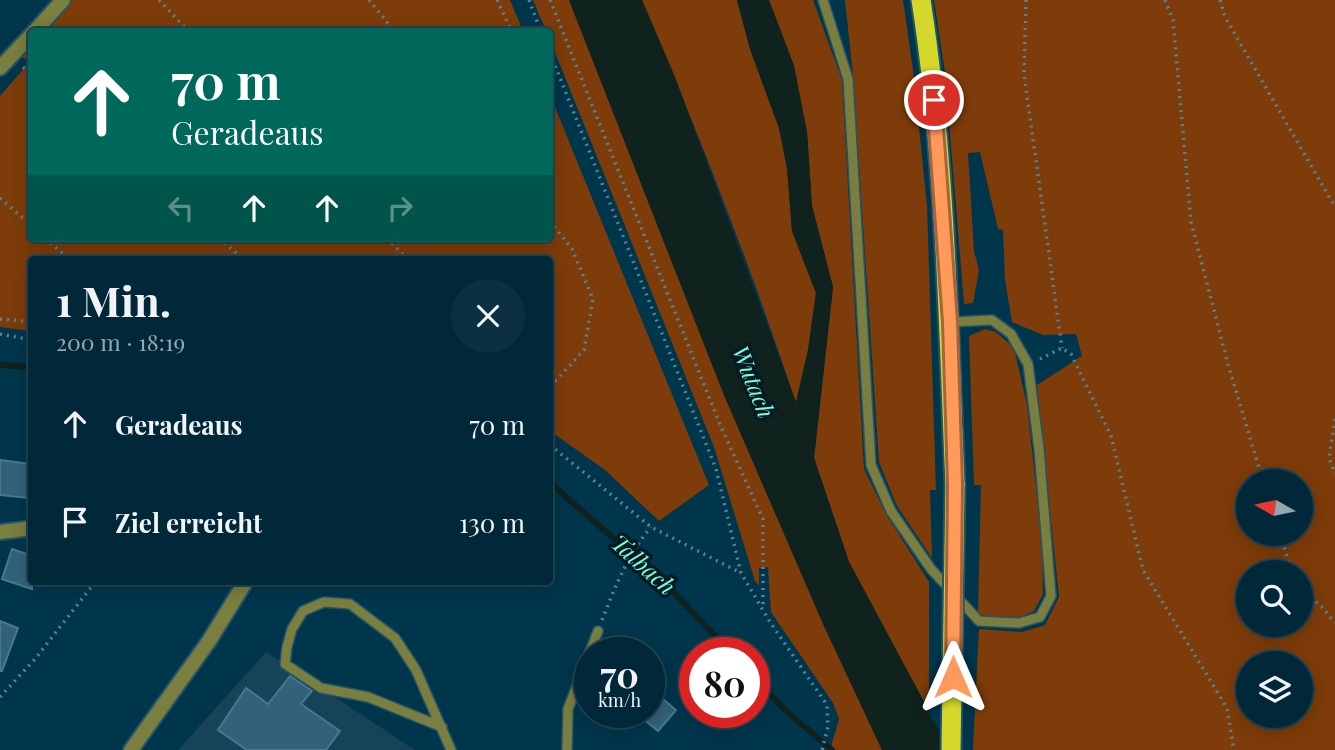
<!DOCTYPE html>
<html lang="de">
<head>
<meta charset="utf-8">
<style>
  body { margin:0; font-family:"Playfair Display",serif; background:#0a3041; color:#f1f3f6; height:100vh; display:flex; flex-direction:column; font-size:26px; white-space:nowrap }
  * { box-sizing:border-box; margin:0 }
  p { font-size:23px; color:#95a6ae }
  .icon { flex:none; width:38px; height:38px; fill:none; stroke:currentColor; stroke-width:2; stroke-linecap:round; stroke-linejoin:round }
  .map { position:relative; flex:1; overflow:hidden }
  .sheet { position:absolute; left:28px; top:256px; width:525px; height:329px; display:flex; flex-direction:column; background:#002839; border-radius:7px; box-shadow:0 4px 18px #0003,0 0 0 2px #224453 }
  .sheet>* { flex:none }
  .hud { position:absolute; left:28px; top:28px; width:525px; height:214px; border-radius:7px; box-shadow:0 4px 18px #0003,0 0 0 2px #224453; background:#00695c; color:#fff; overflow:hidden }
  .needle { width:46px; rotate:279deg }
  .controls { position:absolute; left:1236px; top:469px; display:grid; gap:14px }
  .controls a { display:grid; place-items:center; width:77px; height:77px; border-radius:50%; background:#002839; box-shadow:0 4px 18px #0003,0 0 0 2px #224453; font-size:35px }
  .speed { position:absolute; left:574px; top:637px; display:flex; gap:14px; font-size:35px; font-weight:700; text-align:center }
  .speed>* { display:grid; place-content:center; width:91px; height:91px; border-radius:50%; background:#002839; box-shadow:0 4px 18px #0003,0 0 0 2px #224453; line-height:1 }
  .speed small { font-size:18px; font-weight:400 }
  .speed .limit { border:10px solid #d22; background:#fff; color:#111 }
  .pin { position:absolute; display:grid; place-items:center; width:60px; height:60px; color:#fff; margin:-30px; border:4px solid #fff; border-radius:50%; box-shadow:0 2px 7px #0007 }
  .me { position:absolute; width:77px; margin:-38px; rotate:0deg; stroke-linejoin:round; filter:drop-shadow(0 0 5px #0008) }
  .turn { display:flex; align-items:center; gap:24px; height:147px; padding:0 28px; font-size:32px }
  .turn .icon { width:91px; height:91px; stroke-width:2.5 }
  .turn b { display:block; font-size:49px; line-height:60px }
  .lanes { display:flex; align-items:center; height:66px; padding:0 28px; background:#0003; justify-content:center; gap:35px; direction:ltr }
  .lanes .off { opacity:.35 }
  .round { display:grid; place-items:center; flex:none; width:74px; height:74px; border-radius:37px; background:#0a3041 }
  .summary { display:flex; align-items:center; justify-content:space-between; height:119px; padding:0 28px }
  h1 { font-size:42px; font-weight:700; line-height:52px }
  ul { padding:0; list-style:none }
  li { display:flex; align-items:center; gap:21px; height:98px; padding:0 28px }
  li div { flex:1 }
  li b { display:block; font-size:26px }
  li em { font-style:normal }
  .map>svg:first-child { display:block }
  .built { fill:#164357 }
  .green { fill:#7d3c09; fill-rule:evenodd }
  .water { fill:#10221d }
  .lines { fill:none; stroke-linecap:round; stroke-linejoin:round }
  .stream { stroke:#10221d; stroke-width:6 }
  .river { stroke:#10221d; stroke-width:35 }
  .building { fill:#32627a; stroke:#477890; stroke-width:2 }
  .service-casing { stroke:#235469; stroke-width:12 }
  .minor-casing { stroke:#235469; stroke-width:18 }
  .trunk-casing { stroke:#235469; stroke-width:23 }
  .path { stroke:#5a8395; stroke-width:3.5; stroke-dasharray:2 5; stroke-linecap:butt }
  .service { stroke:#7a7e3e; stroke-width:9 }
  .minor { stroke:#7a7e3e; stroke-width:14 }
  .trunk { stroke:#d4d82a; stroke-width:19 }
  .trunk-bridge-casing { stroke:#235469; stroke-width:23; stroke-linecap:butt }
  .trunk-bridge { stroke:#d4d82a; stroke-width:19 }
  .route-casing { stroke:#a6643b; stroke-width:18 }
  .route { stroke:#ff9a5b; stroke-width:12 }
  .labels { text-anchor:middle; stroke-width:7; stroke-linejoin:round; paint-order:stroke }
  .water-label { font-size:23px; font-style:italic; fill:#7bfed7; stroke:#071b25 }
</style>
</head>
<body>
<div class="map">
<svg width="1335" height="750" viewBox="0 0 1335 750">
  <rect width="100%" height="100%" fill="#00364c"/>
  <!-- built -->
  <path class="built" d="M266,652L321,688L415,750H178Z"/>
  <!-- green -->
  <path class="green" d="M66,0H510L523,31L37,32Z
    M533,0H569L724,395L824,626L882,750H830L839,719L833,703L771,612L768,567L759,568V586L755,581L714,447L550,40V32L546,31Z
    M642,0H737L750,49L779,128L787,168L792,231L816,293L808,350L796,403C751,267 698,132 642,0Z
    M769,0H813L842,80L864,469L886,514L929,582V711L849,562L814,458L833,287L812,206L807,132L794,66Z
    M845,0H903L914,77L927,206L936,490H930L932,558L897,506L879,462L853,75Z
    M934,0H1335V750H973L979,629L1022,632L1045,625L1059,597L1037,385L1082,356L1076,334L1043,335L1012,322L1005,280L1003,230L998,229L980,152L968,153L974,251L979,270L973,303L964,304L945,72ZM1248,481H1300V534H1248ZM1248,572H1300V625H1248ZM1248,663H1300V716H1248Z
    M31,38L32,238H550V95L709,485L659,521L605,470L550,431V259H32L31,331L0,327V96L29,63L18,53Z
    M985,329L996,332L1014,348L1027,405L1042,541L1043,594L1034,611L1020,617L1000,619L978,614L981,485H974L969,336Z"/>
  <!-- water -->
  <path class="water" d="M569,0H642L675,77L796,402L808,350L816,293L792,231L787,168L779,128L750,49L737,0H769L794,66L807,132L812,206L833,287L814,458L849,562L929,711L927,750H882L824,626L724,395Z"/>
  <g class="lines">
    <!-- stream -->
    <path class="stream" d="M0,365L32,367
      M550,483L668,586L731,653
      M754,678L785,710L832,750"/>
    <!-- river -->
    <path class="river" d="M901,703L931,750"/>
  </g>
  <!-- building -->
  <path class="building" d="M0,460L32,464L28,498L0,495Z
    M12,549L32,556V589L2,579Z
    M0,621L18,628L2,671H0Z
    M290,676L312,691L301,704L340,731L326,750H247L218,730L246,688L268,704Z
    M657,694L676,710L658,731L642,718L649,712V703Z"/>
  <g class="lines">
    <!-- service casing -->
    <g class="service-casing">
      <path id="service" d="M823,0L848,79L871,465L891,511L931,569L979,621L1019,623L1040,617L1051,596L1039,449L1028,364L1011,334L992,320L950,322
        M442,727L368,697L321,688L285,664L287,647L292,629L303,611L324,602L350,604L395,638L416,670L451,750
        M567,750L568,709L598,631"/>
    </g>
    <!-- minor casing -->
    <g class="minor-casing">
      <path id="minor" d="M34,32L63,0
        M0,68L32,34
        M0,532L32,528
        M131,750L209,641L246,581"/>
    </g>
    <!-- trunk casing -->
    <g class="trunk-casing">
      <path id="trunk" d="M921,0C946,161 948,323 955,485"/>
    </g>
    <!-- path -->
    <path class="path" d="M159,0L189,32
      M369,0L395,32
      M497,0L512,32
      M529,0L541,32
      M550,0L721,427L763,519V607
      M1026,0L1024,74L1062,348
      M1165,0L1173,20L1191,222L1228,364L1263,481
      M1220,0L1225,17L1335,207
      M550,53L716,469L741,573L770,622L827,705L828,727L822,750
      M23,67L32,75
      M0,198L32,226
      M550,221L572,249L593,299L584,350L550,387
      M45,238L69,259
      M219,238L243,259
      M387,238L407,259
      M0,319L32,322
      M0,334L32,340
      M1040,359L1062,348L1071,354L1111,436L1143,570L1227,708L1234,750
      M1335,419L1329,458L1335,474
      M550,445L651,527L741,573
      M1280,534L1292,572
      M1300,588L1323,608L1335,623
      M602,620C615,587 628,554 651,527
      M0,697L35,659L96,581"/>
    <!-- service -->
    <use href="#service" class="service"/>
    <!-- minor -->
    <use href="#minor" class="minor"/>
    <!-- trunk -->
    <use href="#trunk" class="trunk"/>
    <!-- trunk-bridge casing -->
    <g class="trunk-bridge-casing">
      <path id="trunk-bridge" d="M951,750L955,485"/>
    </g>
    <!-- trunk-bridge -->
    <use href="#trunk-bridge" class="trunk-bridge"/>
  </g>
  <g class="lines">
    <!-- route casing -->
    <g class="route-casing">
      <path id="route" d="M934,100L950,322L955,485L953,677"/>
    </g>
    <!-- route -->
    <use href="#route" class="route"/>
  </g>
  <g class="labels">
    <!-- water labels -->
    <g class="water-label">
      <text transform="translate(753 382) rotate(68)" y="8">Wutach</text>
      <text transform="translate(643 565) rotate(42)" y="8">Talbach</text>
    </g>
  </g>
</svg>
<div class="controls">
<a><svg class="needle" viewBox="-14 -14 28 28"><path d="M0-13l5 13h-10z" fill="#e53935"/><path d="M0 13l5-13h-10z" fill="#95a6ae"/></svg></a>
<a><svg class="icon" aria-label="search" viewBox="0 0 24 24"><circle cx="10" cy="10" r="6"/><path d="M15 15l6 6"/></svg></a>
<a><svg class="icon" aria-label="layers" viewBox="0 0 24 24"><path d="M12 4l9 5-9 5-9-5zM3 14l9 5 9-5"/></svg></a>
</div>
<div class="speed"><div>70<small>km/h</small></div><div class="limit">80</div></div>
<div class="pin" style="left:934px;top:100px;background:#d93025"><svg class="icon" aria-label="arrive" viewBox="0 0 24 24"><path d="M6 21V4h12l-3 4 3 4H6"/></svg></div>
<svg class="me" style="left:953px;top:677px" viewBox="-20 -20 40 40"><path d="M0-17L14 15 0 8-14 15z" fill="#ff9a5b" stroke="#fff" stroke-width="4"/></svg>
<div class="hud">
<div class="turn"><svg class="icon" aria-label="ahead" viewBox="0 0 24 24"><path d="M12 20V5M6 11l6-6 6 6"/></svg><div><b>70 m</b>Geradeaus</div></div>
<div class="lanes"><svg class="icon off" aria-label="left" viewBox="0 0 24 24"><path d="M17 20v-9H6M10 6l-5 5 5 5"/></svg><svg class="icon" aria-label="ahead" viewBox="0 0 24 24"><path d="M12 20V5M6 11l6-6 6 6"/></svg><svg class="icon" aria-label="ahead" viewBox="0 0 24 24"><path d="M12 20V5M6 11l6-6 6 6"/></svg><svg class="icon off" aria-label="right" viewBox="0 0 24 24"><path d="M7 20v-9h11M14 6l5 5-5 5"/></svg></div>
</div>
<section class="sheet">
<div class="summary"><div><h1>1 Min.</h1><p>200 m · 18:19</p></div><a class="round"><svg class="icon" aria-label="close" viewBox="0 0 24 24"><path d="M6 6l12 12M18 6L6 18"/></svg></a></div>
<ul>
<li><svg class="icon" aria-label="ahead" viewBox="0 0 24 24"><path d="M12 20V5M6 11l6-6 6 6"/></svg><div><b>Geradeaus</b></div><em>70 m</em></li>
<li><svg class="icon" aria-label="arrive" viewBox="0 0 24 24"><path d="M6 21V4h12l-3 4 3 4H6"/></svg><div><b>Ziel erreicht</b></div><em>130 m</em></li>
</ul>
</section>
</div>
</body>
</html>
